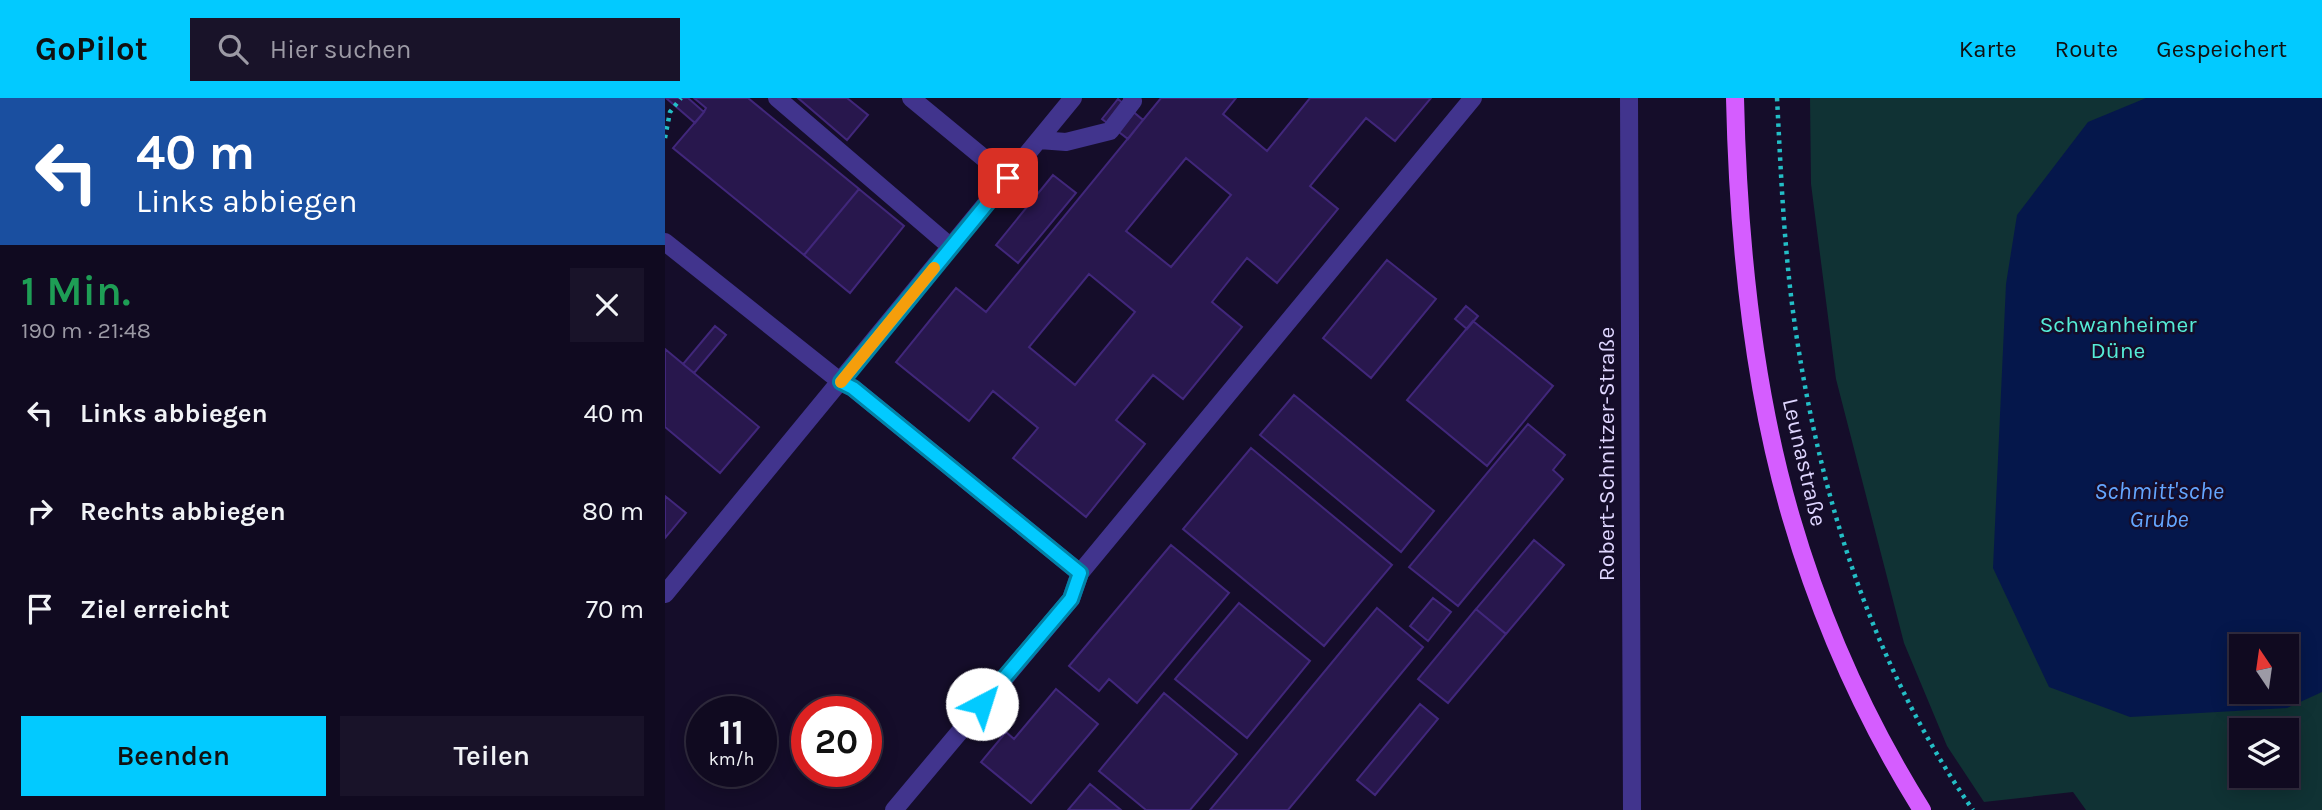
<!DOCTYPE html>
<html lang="de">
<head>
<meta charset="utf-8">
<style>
  body { margin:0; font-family:Karla,sans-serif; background:#191329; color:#f1f3f6; height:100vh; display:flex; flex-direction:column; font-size:26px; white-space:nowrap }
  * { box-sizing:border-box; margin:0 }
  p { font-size:23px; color:#9c9aa5 }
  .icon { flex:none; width:38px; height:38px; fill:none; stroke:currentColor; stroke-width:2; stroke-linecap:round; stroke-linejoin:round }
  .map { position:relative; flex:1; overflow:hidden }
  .panel { display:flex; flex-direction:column; background:#100a20; width:665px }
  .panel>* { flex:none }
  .banner { background:#1a4fa0; color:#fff; overflow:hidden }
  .needle { width:46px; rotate:347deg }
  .buttons { position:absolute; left:1564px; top:536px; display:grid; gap:14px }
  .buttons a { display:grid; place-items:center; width:70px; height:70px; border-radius:0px; background:#100a20; box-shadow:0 4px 18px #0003,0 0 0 2px #302b3e; font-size:35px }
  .speed { position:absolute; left:21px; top:598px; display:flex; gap:14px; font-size:35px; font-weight:700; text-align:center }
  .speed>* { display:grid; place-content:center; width:91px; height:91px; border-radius:50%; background:#100a20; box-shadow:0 4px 18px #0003,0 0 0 2px #302b3e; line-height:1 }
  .speed small { font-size:18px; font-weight:400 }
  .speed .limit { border:10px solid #d22; background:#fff; color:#111 }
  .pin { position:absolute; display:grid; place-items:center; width:60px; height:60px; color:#fff; margin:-30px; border-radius:14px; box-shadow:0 4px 10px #0006 }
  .me { position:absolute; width:77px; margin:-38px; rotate:40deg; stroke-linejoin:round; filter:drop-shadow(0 0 5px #0008) }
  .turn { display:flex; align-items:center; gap:24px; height:147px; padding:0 21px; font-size:32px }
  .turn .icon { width:91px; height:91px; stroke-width:2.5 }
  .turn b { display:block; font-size:49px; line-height:60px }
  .round { display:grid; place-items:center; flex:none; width:74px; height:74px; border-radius:0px; background:#191329 }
  .head { display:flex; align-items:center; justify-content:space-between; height:119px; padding:0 21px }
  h1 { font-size:42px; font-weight:600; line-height:52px; color:#1e9e55 }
  .button { display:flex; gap:14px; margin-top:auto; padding:14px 21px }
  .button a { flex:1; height:80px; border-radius:0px; background:#02caff; color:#111; font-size:28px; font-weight:600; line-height:80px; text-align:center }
  .button a+a { background:#191329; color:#f1f3f6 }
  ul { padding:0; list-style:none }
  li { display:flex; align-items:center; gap:21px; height:98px; padding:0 21px }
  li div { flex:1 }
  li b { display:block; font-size:26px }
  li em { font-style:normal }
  header { display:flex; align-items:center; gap:42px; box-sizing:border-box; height:98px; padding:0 35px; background:#02caff; color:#111 }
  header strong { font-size:33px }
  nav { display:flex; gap:38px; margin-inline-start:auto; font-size:24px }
  .search { width:490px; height:63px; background:#191329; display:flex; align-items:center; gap:18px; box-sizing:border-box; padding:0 24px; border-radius:0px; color:#9c9aa5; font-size:26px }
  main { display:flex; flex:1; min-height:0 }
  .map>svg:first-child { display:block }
  .green { fill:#103234; fill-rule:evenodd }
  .water { fill:#05174b; fill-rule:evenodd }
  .building { fill:#28174d; stroke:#41277b; stroke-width:2; fill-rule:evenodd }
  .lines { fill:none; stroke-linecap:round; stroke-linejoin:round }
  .path { stroke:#23bec6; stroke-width:4.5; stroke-dasharray:3.5 5; stroke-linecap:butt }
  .minor { stroke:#41348d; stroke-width:18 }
  .major { stroke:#d55dff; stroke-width:18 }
  .route-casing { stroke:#0183a6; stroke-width:18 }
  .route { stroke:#02caff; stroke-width:12 }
  .slow { stroke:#f59e0b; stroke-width:12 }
  .labels { text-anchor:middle; stroke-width:5; stroke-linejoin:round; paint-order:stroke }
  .park-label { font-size:23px; fill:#55ecd7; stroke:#150d2a }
  .street-label { font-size:23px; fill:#dfd6ff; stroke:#150d2a }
  .water-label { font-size:24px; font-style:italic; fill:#64a6ff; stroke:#150d2a }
</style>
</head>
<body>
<header>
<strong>GoPilot</strong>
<div class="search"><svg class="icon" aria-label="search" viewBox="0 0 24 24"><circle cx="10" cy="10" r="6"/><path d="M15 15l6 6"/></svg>Hier suchen</div>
<nav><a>Karte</a><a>Route</a><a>Gespeichert</a></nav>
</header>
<main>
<section class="panel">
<div class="banner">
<div class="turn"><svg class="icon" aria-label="left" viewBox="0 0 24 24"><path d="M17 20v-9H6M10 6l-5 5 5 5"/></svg><div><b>40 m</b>Links abbiegen</div></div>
</div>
<div class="head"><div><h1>1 Min.</h1><p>190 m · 21:48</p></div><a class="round"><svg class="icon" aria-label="close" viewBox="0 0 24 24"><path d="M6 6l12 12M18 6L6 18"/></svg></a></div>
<ul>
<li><svg class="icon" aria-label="left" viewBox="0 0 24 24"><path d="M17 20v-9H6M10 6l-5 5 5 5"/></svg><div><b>Links abbiegen</b></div><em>40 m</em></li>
<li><svg class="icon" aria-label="right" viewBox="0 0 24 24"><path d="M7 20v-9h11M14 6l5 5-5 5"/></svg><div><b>Rechts abbiegen</b></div><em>80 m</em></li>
<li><svg class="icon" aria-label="arrive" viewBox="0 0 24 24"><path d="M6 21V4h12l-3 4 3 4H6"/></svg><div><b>Ziel erreicht</b></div><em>70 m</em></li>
</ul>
<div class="button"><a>Beenden</a><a>Teilen</a></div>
</section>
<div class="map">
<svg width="1657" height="712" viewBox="0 0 1657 712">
  <rect width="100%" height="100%" fill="#150d2a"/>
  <!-- green -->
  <path class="green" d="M1145,0H1657V712H1421L1408,694L1319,704L1282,648L1239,545L1171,281L1146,86ZM1577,548H1622V593H1577ZM1577,632H1622V677H1577Z"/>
  <!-- water -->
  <path class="water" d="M1481,0H1657V594L1622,610L1465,619L1384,589L1328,470L1341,186L1352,117L1423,24ZM1577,548H1622V593H1577Z"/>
  <!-- building -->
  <path class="building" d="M1,0H23L39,14L30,25Z
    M83,0L194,91L139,157L8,50L39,14L41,10L29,0Z
    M133,0H182L203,17L182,42Z
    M496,0H571L558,16L602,53L645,0H766L730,43L701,20L645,88L673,111L612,185L582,160L547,204L577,229L518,301L488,277L451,322L480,346L421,419L348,360L373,330L328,293L304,323L231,264L291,190L321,214ZM521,60L566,97L506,169L461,133ZM424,176L470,214L410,287L364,249Z
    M453,1L478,22L463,41L437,21Z
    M388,77L411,95L353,165L331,147Z
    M194,91L239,128L185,195L139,157Z
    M722,162L771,201L706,280L658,240Z
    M801,208L813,218L802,231L790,221Z
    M808,223L888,288L822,368L742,302Z
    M50,228L61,237L29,275L18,266Z
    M0,251L94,329L55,375L0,329Z
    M629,297L769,413L736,454L595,337Z
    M863,326L900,357L888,372L898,381L793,508L744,469Z
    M586,350L727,467L659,548L518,431Z
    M0,398L21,415L0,440Z
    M869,442L899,467L841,536L811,511Z
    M506,447L564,495L472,605L444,581L434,593L404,568Z
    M768,500L786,514L763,543L745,528Z
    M574,505L645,563L582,640L510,581Z
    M712,510L758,549L623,712H545Z
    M811,511L841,536L783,605L753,581Z
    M391,591L433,626L366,705L316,664L341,634L349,641Z
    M499,595L572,656L525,712H481L434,673Z
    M755,606L773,621L710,697L692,682Z
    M425,686L456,712H403Z"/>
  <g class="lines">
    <!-- path -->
    <path class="path" d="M1112,0C1116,76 1119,153 1130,228C1155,399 1208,569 1308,712
      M0,40L5,14L16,0"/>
    <!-- minor -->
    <path class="minor" d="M112,0L286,149
      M246,0L343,80
      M964,0L967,712
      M374,42L401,44L445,33L468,3L467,0
      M0,144L176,284L188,290L415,475L808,0
      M0,496L408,0
      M229,712L406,501L415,475"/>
    <!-- major -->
    <path class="major" d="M1070,0C1073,138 1087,286 1126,419C1156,522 1200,621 1257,712"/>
  </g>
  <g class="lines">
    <!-- route casing -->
    <g class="route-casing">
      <path id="route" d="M317,606L406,501L415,475L188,290L176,284L343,80"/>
    </g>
    <!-- route -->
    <use href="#route" class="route"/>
    <!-- slow -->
    <path class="slow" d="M176,284L269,170"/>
  </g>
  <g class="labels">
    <!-- park labels -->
    <g class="park-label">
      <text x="1453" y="234">Schwanheimer<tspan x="1453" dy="26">Düne</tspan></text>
    </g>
    <!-- street labels -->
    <g class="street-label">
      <text transform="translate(941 356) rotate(-90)" y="8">Robert-Schnitzer-Straße</text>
      <text transform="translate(1140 364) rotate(77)" y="8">Leunastraße</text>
    </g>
    <!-- water labels -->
    <g class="water-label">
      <text x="1494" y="401">Schmitt'sche<tspan x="1494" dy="28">Grube</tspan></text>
    </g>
  </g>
</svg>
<div class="buttons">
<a><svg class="needle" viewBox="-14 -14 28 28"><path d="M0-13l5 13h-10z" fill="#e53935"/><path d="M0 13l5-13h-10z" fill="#9c9aa5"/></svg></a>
<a><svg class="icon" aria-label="layers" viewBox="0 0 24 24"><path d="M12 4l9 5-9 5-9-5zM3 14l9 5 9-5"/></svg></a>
</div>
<div class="speed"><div>11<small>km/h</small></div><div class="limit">20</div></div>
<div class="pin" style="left:343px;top:80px;background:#d93025"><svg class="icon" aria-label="arrive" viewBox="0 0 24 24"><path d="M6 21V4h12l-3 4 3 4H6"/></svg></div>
<svg class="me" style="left:317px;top:606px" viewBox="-20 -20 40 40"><circle r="19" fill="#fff"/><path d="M0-13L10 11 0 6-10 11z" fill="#02caff"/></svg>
</div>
</main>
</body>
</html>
